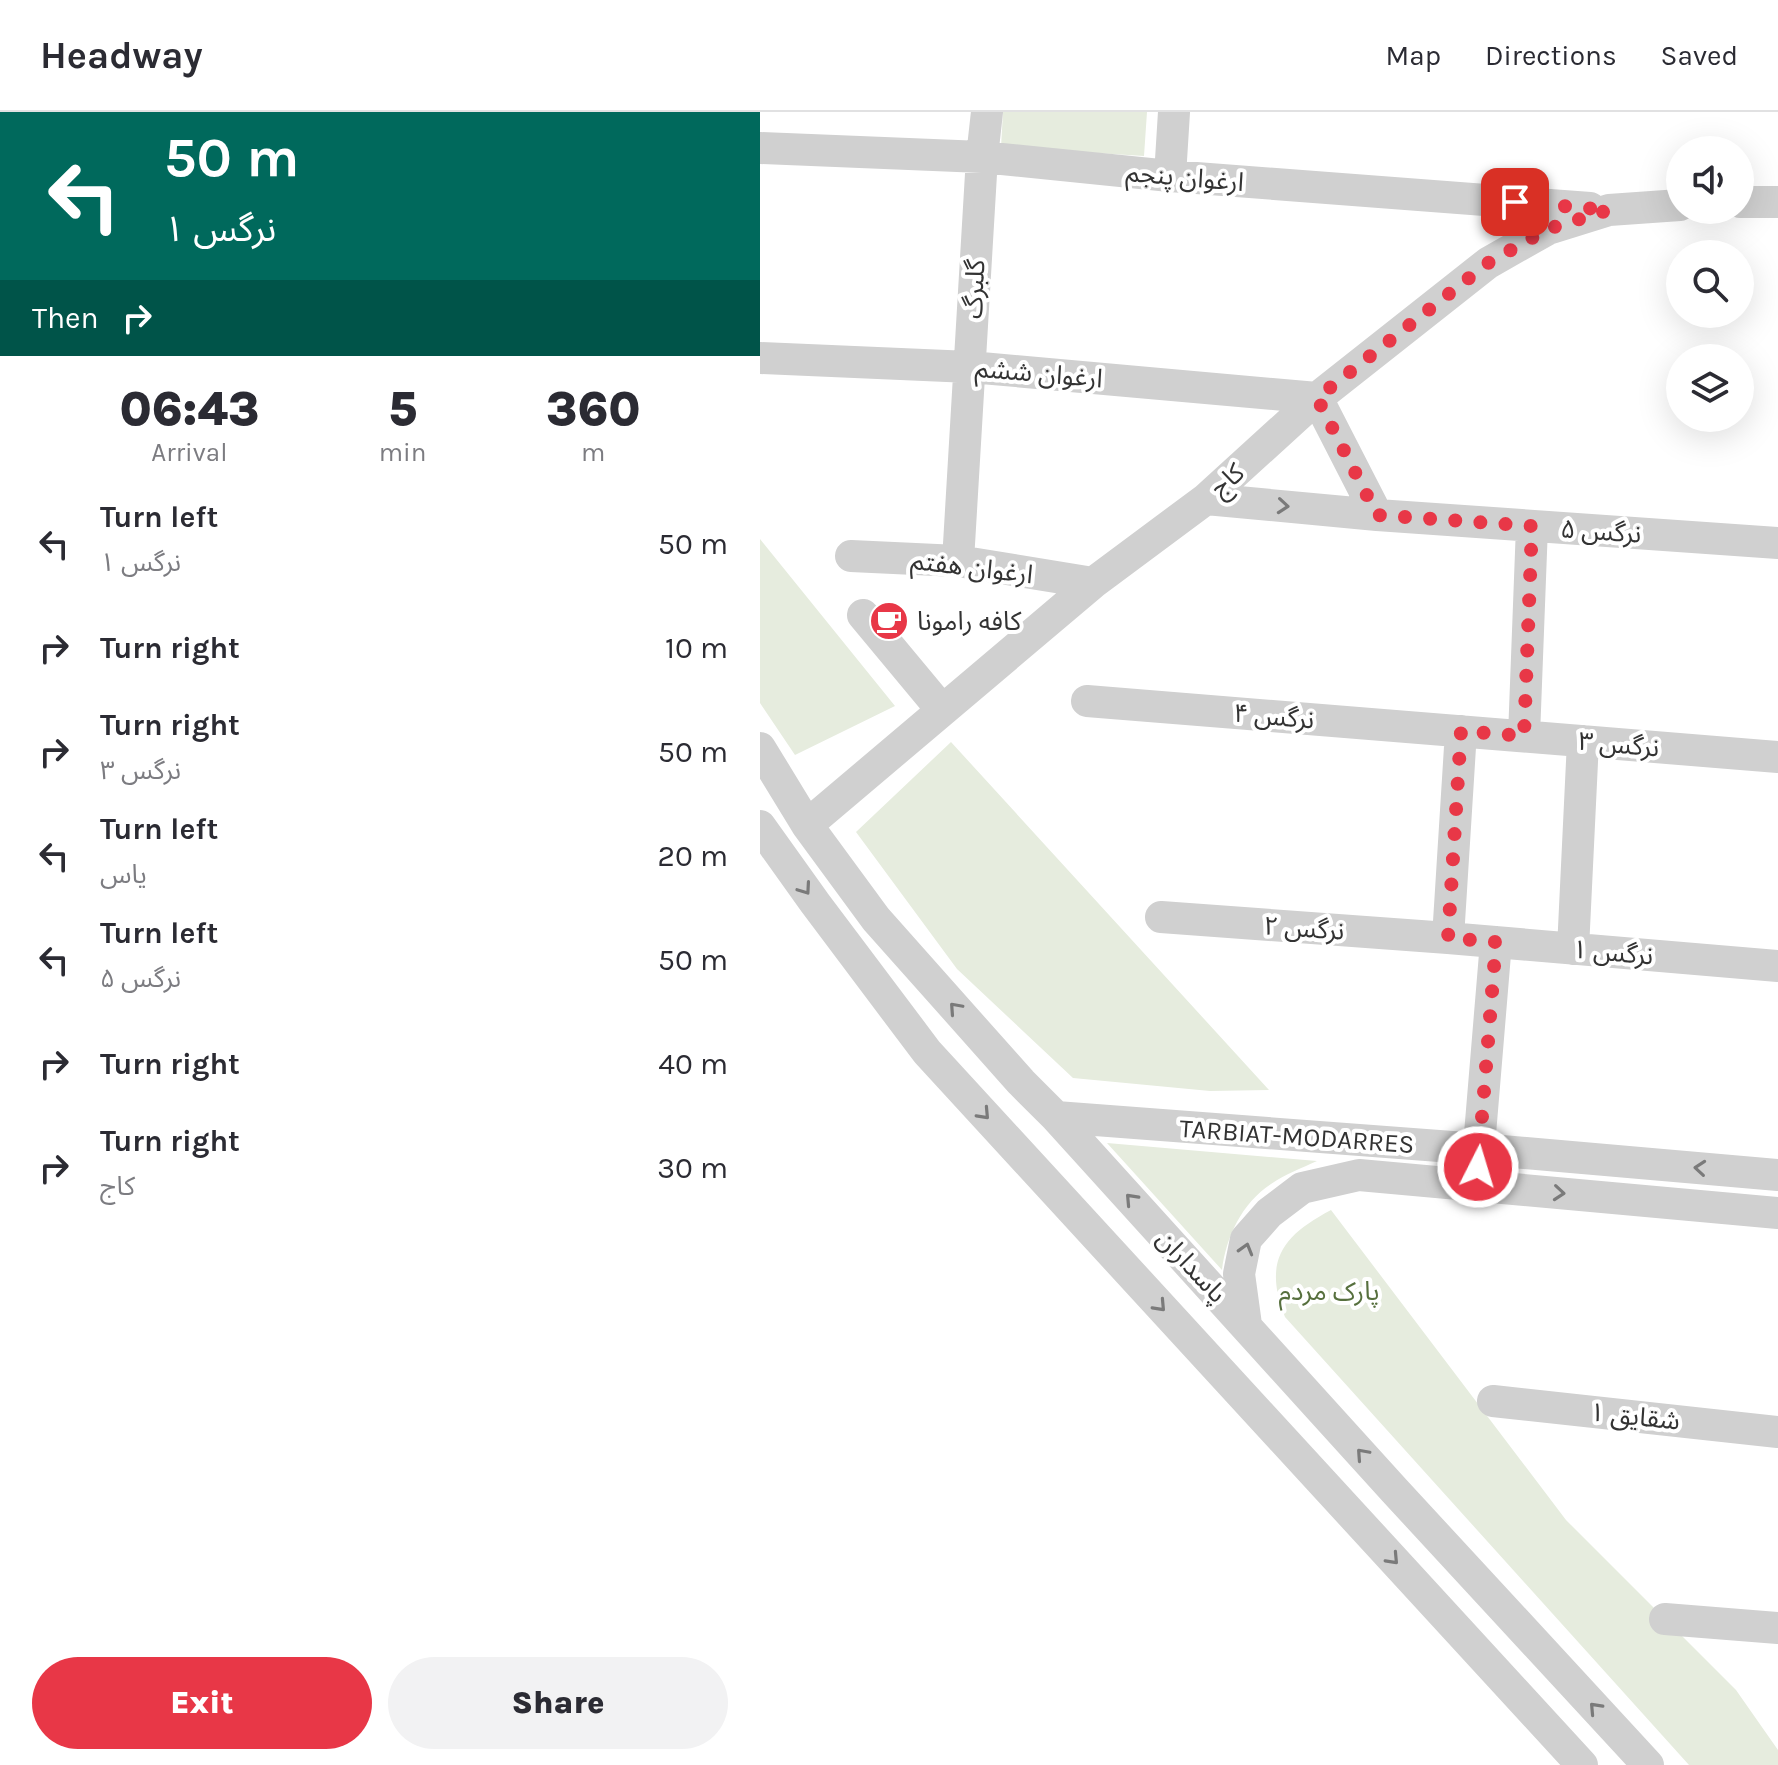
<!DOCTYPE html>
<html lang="en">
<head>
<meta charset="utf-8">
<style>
  body { margin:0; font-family:Karla,"Noto Sans Arabic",sans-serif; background:#f2f2f3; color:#2b2b33; height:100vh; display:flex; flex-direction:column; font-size:30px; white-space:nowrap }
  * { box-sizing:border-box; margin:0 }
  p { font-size:26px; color:#7c7c81 }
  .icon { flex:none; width:44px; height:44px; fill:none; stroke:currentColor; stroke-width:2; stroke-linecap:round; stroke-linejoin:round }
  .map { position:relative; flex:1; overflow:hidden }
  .drawer { display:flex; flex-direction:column; background:#fff; width:760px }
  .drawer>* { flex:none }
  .banner { background:#00695c; color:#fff; overflow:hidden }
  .controls { position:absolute; left:906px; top:24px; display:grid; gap:16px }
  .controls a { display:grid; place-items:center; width:88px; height:88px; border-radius:50%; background:#fff; box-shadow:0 8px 32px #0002; font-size:40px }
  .pin { position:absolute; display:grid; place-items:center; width:68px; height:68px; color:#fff; margin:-34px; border-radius:16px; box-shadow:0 4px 12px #0006 }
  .me { position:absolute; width:88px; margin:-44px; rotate:5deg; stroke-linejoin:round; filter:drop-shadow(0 0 6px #0008) }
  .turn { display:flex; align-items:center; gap:28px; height:168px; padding:0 32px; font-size:36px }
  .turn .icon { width:104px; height:104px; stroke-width:2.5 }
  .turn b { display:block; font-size:56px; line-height:68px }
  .then { display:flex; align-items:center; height:76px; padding:0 32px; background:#0003; gap:16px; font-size:30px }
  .eta { display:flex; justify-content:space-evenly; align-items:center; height:136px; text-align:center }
  .eta b { font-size:48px; font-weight:800; line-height:56px }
  .button { display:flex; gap:16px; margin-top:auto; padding:16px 32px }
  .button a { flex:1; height:92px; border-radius:48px; background:#e83747; color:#fff; font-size:32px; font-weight:800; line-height:92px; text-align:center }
  .button a+a { background:#f2f2f3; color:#2b2b33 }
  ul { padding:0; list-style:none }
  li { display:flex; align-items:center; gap:24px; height:104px; padding:0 32px }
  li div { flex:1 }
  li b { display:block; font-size:30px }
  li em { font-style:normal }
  header { display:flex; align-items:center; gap:48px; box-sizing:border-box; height:112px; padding:0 40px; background:#fff; border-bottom:2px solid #e1e1e2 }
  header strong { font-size:38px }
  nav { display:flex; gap:44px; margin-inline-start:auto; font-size:28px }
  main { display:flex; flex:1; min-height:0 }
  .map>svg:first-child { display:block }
  .green { fill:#e6ecde }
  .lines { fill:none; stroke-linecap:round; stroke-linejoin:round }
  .minor { stroke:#d0d0d0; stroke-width:32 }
  .oneway { stroke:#7a7a7a }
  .route { stroke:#e83747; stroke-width:14; stroke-dasharray:0 25.2 }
  .labels { text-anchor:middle; stroke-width:8; stroke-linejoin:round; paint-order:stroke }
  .street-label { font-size:26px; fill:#333; stroke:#fff }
  .poi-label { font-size:26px; fill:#333; stroke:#fff; text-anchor:start }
  .park-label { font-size:26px; fill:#57703e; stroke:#fff }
</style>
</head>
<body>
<header>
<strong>Headway</strong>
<nav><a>Map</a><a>Directions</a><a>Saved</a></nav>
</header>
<main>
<section class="drawer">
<div class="banner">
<div class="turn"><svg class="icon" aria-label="left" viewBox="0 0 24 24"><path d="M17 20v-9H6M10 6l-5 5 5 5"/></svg><div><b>50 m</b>نرگس ۱</div></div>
<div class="then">Then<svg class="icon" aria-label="right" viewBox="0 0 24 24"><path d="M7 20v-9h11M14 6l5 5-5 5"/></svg></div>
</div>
<div class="eta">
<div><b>06:43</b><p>Arrival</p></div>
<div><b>5</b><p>min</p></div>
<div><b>360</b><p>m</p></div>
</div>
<ul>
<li><svg class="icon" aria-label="left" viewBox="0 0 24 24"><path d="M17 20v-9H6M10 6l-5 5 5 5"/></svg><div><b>Turn left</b><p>نرگس ۱</p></div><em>50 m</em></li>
<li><svg class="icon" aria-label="right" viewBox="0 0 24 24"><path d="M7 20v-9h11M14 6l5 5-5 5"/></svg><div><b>Turn right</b></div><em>10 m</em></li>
<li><svg class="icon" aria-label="right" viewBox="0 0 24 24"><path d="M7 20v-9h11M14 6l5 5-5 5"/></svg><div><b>Turn right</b><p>نرگس ۳</p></div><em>50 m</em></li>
<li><svg class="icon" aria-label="left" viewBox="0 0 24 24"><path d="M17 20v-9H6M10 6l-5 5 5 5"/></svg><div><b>Turn left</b><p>یاس</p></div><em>20 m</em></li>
<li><svg class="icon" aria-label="left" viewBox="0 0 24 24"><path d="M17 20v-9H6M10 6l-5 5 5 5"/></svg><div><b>Turn left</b><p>۵ نرگس</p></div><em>50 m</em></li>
<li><svg class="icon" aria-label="right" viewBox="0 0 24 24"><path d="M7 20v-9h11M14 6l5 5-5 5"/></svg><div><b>Turn right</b></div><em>40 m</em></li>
<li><svg class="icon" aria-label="right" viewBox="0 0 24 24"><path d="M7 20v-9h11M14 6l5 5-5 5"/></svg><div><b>Turn right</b><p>کاج</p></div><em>30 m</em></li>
</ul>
<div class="button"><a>Exit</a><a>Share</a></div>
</section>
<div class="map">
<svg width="1018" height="1653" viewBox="0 0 1018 1653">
  <rect width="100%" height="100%" fill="#fff"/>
  <!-- green -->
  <path class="green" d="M243,0H387L384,44L241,35Z
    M0,427L135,594L35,643L0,591Z
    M191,630L509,978L450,979L313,966L197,857L96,720Z
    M347,1031L557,1049C542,1056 525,1062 511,1072C482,1091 466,1125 462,1158Z
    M571,1098L806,1408L976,1578L1018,1638V1653H929L525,1205C503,1149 522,1124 571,1098Z"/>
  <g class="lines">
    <!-- minor -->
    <path class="minor" d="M0,36L222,45L410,64L830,96
      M410,64L414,0
      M980,90H1018
      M0,246L210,255L557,286L617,403L446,387
      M617,403L1018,431
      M91,444L198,449L333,471
      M198,449L222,45L227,0
      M103,503L182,598
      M327,589L1018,645
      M764,624L772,414
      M0,636L47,713L116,807L261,970L296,1005L635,1379L888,1653
      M47,713L333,471L446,387L557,286L728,151L788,117L849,98L920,93
      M0,714L55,791L167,940L822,1653
      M401,805L688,826L1018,854
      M688,826L701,619
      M813,837L823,629
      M296,1005L719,1037L1018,1063
      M717,1058L736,830
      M486,1213L479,1162L486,1127L509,1101L542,1076L599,1063L1018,1101
      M733,1289L1018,1320
      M905,1507L1018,1516"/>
  </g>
  <!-- one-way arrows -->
  <defs><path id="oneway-chevron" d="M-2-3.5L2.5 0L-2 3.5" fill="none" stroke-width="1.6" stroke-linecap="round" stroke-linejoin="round" transform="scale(2)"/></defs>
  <g class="oneway">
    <use href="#oneway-chevron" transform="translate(523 394) rotate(5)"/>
    <use href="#oneway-chevron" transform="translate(45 777) rotate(55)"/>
    <use href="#oneway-chevron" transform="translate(195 896) rotate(-132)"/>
    <use href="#oneway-chevron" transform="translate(224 1002) rotate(47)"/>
    <use href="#oneway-chevron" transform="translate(940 1056) rotate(-175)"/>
    <use href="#oneway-chevron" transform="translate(799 1081) rotate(5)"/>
    <use href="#oneway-chevron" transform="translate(371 1087) rotate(-133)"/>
    <use href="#oneway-chevron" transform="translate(486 1137) rotate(-74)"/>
    <use href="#oneway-chevron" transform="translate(400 1194) rotate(47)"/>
    <use href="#oneway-chevron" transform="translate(602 1342) rotate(-132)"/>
    <use href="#oneway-chevron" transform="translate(633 1447) rotate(47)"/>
    <use href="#oneway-chevron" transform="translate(835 1596) rotate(-133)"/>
  </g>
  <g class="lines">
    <!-- route -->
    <path class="route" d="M718,1055L736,830L688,826L701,619L764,624L772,414L617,403L557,286L728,151L788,117L849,98L755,90"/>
  </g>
  <!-- icons -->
  <defs>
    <g id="cafe-disc" transform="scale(2)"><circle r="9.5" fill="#e83747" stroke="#fff"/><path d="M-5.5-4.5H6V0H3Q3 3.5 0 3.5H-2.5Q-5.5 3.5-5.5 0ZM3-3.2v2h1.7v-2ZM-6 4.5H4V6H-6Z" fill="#fff"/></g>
  </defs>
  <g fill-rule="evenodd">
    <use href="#cafe-disc" x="129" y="509"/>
  </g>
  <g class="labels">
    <!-- street labels -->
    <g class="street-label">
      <text transform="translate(425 65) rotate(5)" y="9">ارغوان پنجم</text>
      <text transform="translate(214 177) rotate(-87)" y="9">گلبرگ</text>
      <text transform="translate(279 261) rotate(5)" y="9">ارغوان ششم</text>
      <text transform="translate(467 368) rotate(-42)" y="9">کاج</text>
      <text transform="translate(841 419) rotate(4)" y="9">۵ نرگس</text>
      <text transform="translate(212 455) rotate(7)" y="9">ارغوان هفتم</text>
      <text transform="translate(514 604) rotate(5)" y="9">نرگس ۴</text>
      <text transform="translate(859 632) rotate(5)" y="9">نرگس ۳</text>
      <text transform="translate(544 816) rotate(4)" y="9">نرگس ۲</text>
      <text transform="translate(853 840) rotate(5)" y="9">نرگس ۱</text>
      <text transform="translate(537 1024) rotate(4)" y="9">TARBIAT-MODARRES</text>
      <text transform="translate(432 1154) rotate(47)" y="9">پاسداران</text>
      <text transform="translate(875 1304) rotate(6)" y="9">شقایق ۱</text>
    </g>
    <!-- poi labels -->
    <g class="poi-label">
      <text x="157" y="518">کافه رامونا</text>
    </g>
    <!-- park labels -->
    <g class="park-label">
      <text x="569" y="1188">پارک مردم</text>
    </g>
  </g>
</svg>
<div class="controls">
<a><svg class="icon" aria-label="sound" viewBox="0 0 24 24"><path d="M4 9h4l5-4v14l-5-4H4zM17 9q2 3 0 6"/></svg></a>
<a><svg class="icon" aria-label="search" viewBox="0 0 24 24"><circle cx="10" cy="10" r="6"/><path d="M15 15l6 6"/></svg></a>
<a><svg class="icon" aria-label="layers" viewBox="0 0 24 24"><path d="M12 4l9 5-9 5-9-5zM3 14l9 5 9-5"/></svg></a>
</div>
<div class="pin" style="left:755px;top:90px;background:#d93025"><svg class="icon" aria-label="arrive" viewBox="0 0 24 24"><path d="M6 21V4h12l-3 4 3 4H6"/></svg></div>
<svg class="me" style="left:718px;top:1055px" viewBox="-20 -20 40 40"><circle r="17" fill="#e83747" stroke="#fff" stroke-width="3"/><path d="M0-11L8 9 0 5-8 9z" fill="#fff"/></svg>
</div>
</main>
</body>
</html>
